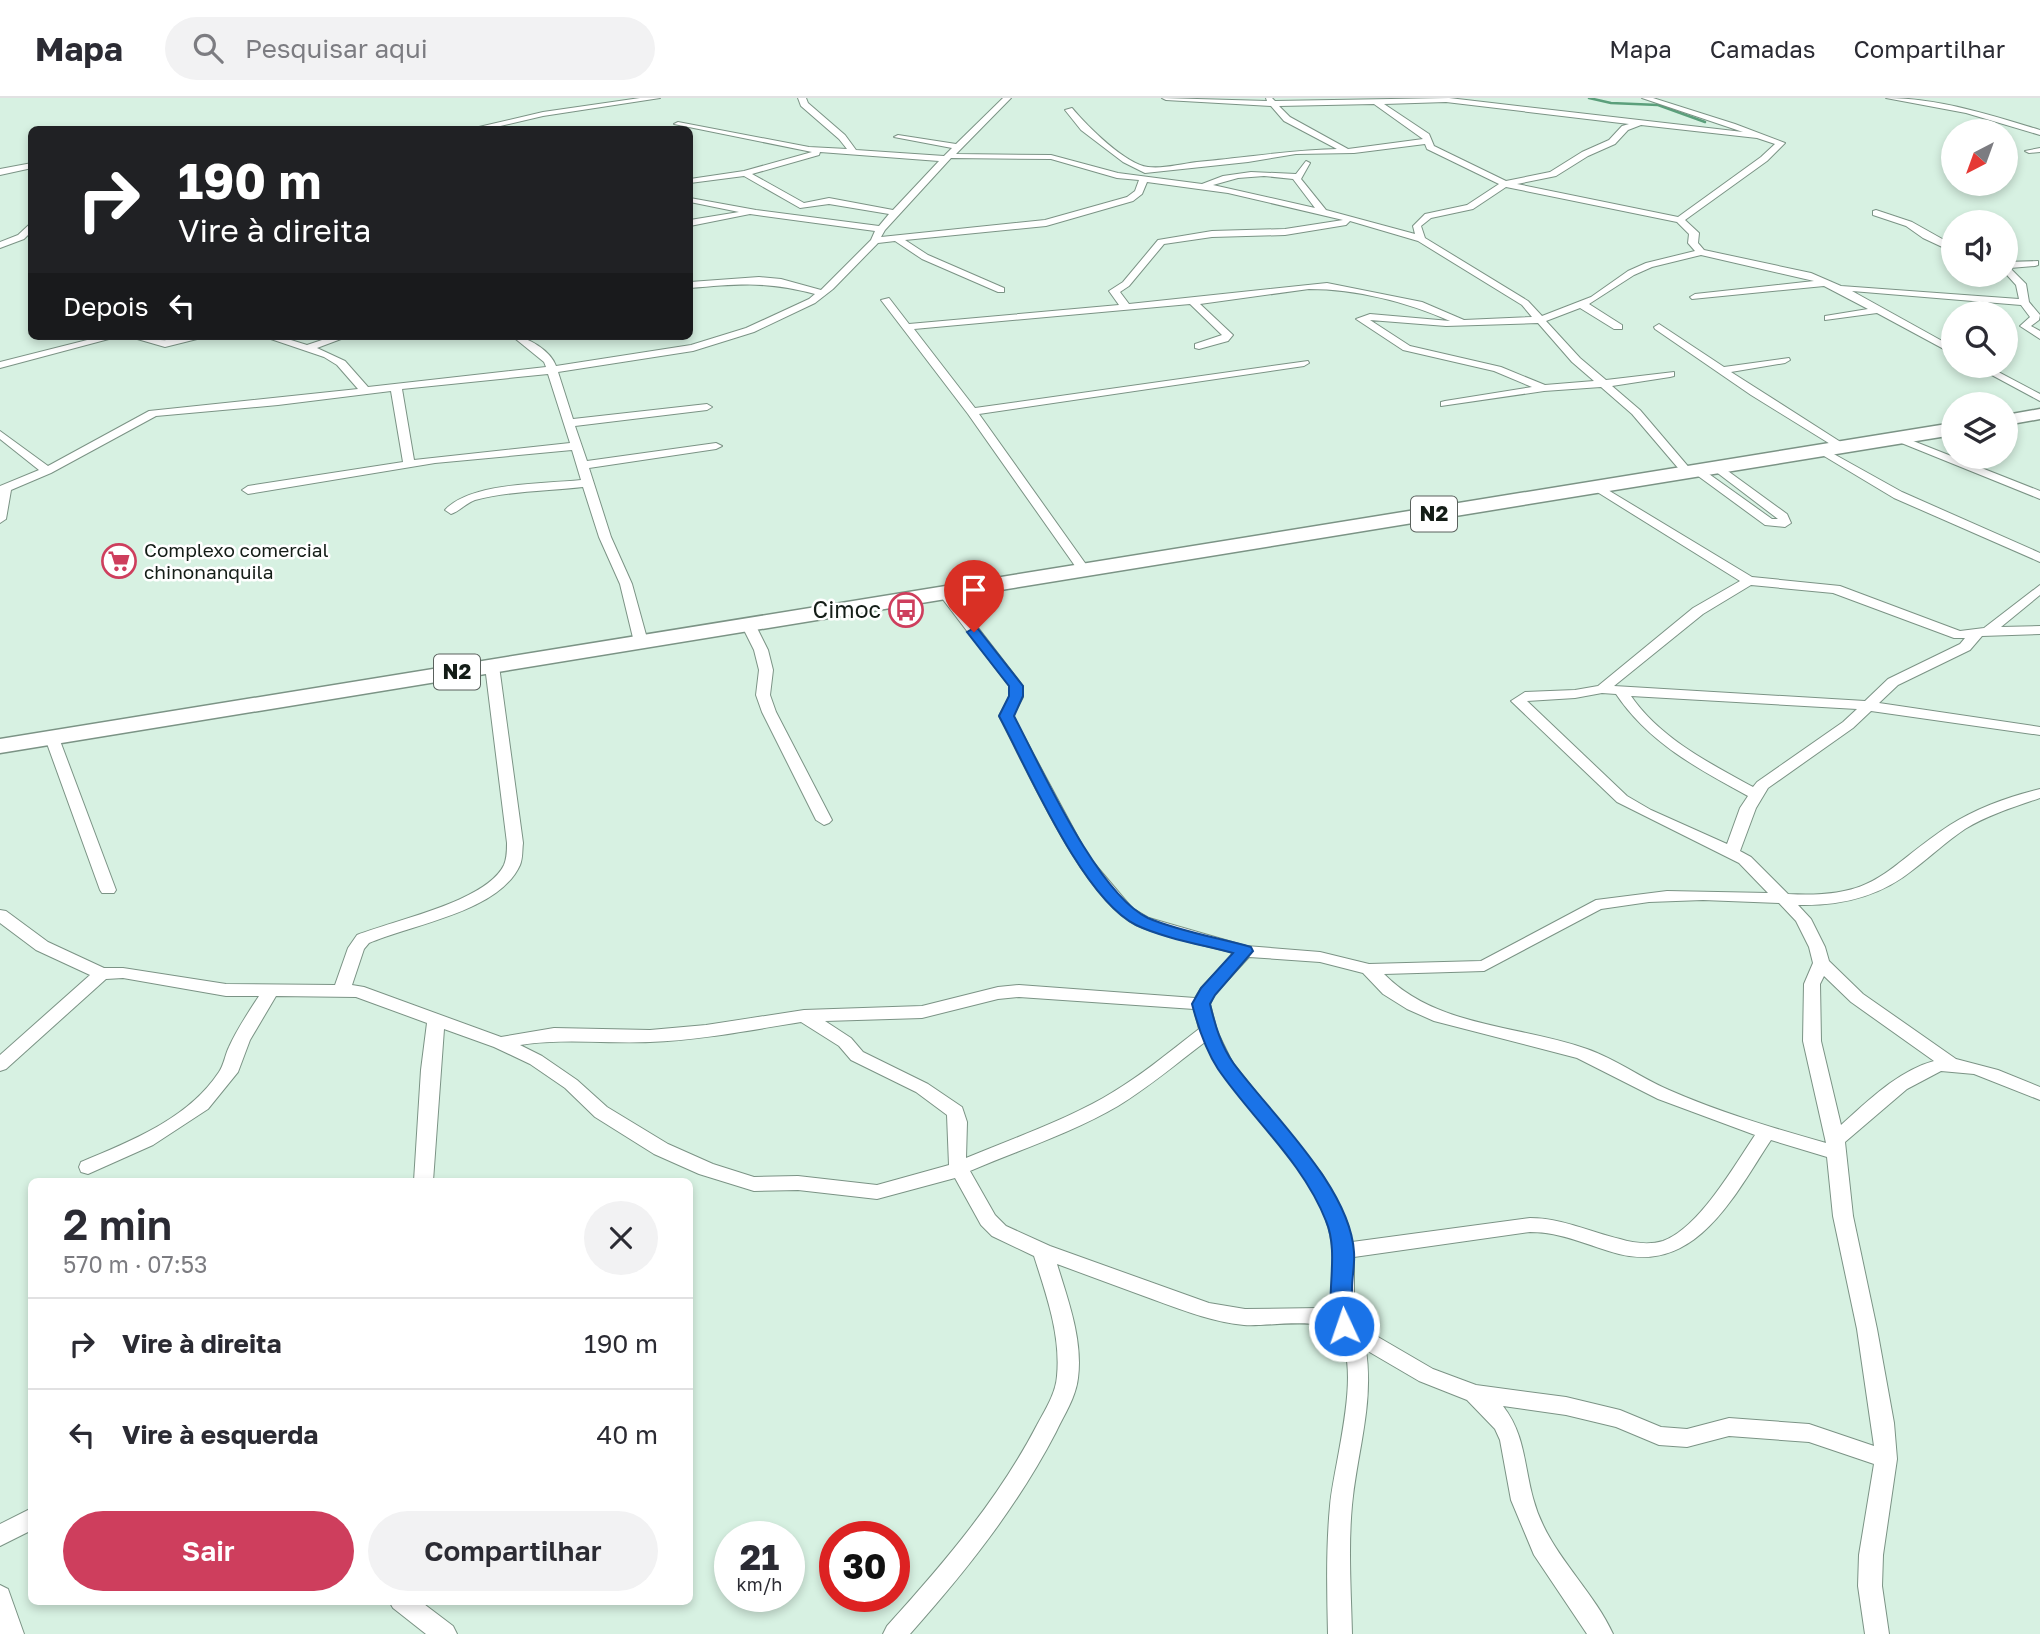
<!DOCTYPE html>
<html lang="pt">
<head>
<meta charset="utf-8">
<style>
  body { margin:0; font-family:"Golos Text",sans-serif; background:#f2f2f3; color:#2b2b33; height:100vh; display:flex; flex-direction:column; font-size:26px; white-space:nowrap }
  * { box-sizing:border-box; margin:0 }
  p { font-size:23px; color:#7c7c81 }
  .icon { flex:none; width:38px; height:38px; fill:none; stroke:currentColor; stroke-width:2; stroke-linecap:round; stroke-linejoin:round }
  .map { position:relative; flex:1; overflow:hidden }
  .panel { position:absolute; left:28px; top:1080px; width:665px; height:427px; display:flex; flex-direction:column; background:#fff; border-radius:10px; box-shadow:0 4px 10px #0003 }
  .panel>* { flex:none }
  .guide { position:absolute; left:28px; top:28px; width:665px; height:214px; border-radius:10px; box-shadow:0 4px 10px #0003; background:#202124; color:#fff; overflow:hidden }
  .needle { width:46px; rotate:221deg }
  .buttons { position:absolute; left:1941px; top:21px; display:grid; gap:14px }
  .buttons a { display:grid; place-items:center; width:77px; height:77px; border-radius:50%; background:#fff; box-shadow:0 4px 10px #0003; font-size:35px }
  .speed { position:absolute; left:714px; top:1423px; display:flex; gap:14px; font-size:35px; font-weight:700; text-align:center }
  .speed>* { display:grid; place-content:center; width:91px; height:91px; border-radius:50%; background:#fff; box-shadow:0 4px 10px #0003; line-height:1 }
  .speed small { font-size:18px; font-weight:400 }
  .speed .limit { border:10px solid #d22; background:#fff; color:#111 }
  .pin { position:absolute; display:grid; place-items:center; width:60px; height:60px; color:#fff; margin:-72px -30px; border-radius:50% 50% 50% 0; rotate:-45deg; box-shadow:0 0 7px #0007 }
  .pin .icon { rotate:45deg }
  .me { position:absolute; width:77px; margin:-38px; rotate:357deg; stroke-linejoin:round; filter:drop-shadow(0 0 5px #0008) }
  .turn { display:flex; align-items:center; gap:24px; height:147px; padding:0 35px; font-size:32px }
  .turn .icon { width:91px; height:91px; stroke-width:2.5 }
  .turn b { display:block; font-size:49px; line-height:60px }
  .then { display:flex; align-items:center; height:66px; padding:0 35px; background:#0003; gap:14px; font-size:26px }
  .round { display:grid; place-items:center; flex:none; width:74px; height:74px; border-radius:37px; background:#f2f2f3 }
  .head { display:flex; align-items:center; justify-content:space-between; height:119px; padding:0 35px }
  h1 { font-size:42px; font-weight:600; line-height:52px }
  .cta { display:flex; gap:14px; margin-top:auto; padding:14px 35px }
  .cta a { flex:1; height:80px; border-radius:42px; background:#ce3e5d; color:#fff; font-size:28px; font-weight:600; line-height:80px; text-align:center }
  .cta a+a { background:#f2f2f3; color:#2b2b33 }
  ul { padding:0; list-style:none }
  li { display:flex; align-items:center; gap:21px; height:91px; padding:0 35px; border-top:2px solid #e1e1e2 }
  li div { flex:1 }
  li b { display:block; font-size:26px }
  li em { font-style:normal }
  header { display:flex; align-items:center; gap:42px; box-sizing:border-box; height:98px; padding:0 35px; background:#fff; border-bottom:2px solid #e1e1e2 }
  header strong { font-size:33px }
  nav { display:flex; gap:38px; margin-inline-start:auto; font-size:24px }
  .search { width:490px; height:63px; background:#f2f2f3; display:flex; align-items:center; gap:18px; box-sizing:border-box; padding:0 24px; border-radius:38px; color:#7c7c81; font-size:26px }
  .map>svg:first-child { display:block }
  .lines { fill:none; stroke-linecap:round; stroke-linejoin:round }
  .stream { stroke:#5b9f7b; stroke-width:2.5 }
  .minor-casing { stroke:#7b9385; stroke-width:2 }
  .primary-casing { stroke:#7b9385; stroke-width:3 }
  .minor { fill:#fff; fill-rule:evenodd }
  .primary { fill:#fff; fill-rule:evenodd }
  .route { fill:#1a73e8; stroke:#114b97; stroke-width:2 }
  .labels { text-anchor:middle; stroke-width:5; stroke-linejoin:round; paint-order:stroke }
  .far-poi-label { font-size:19px; fill:#141d17; stroke:#fff; text-anchor:start }
  .shield { fill:#fff; stroke:#5a615d; stroke-width:2 }
  .shield-label { font-size:21px; font-weight:bold; fill:#141d17 }
  .poi-label { font-size:23px; fill:#141d17; stroke:#fff; text-anchor:end }
</style>
</head>
<body>
<header>
<strong>Mapa</strong>
<div class="search"><svg class="icon" aria-label="search" viewBox="0 0 24 24"><circle cx="10" cy="10" r="6"/><path d="M15 15l6 6"/></svg>Pesquisar aqui</div>
<nav><a>Mapa</a><a>Camadas</a><a>Compartilhar</a></nav>
</header>
<div class="map">
<svg width="2040" height="1536" viewBox="0 0 2040 1536">
  <rect width="100%" height="100%" fill="#d7f1e2"/>
  <g class="lines">
    <!-- stream -->
    <path class="stream" d="M1589,0L1611,5L1658,7L1705,24"/>
    <!-- minor casing -->
    <g class="minor-casing">
      <path id="minor" d="M640,0H660L543,18L483,32H466L543,14Z
        M798,0H806L808,5L845,37L856,52L944,58L952,50L894,39L898,37L956,46L1003,0H1011L956,56L1051,57L1118,75L1202,86L1223,78L1251,74L1296,76L1306,63L1310,65L1301,81L1326,112L1415,136L1413,128L1425,116L1467,107L1499,86L1427,51L1425,46L1354,55L1296,56L1248,64L1145,75L1123,64L1081,32L1065,12L1072,10C1086,27 1126,67 1148,69C1163,71 1181,66 1197,64C1244,60 1290,52 1337,51L1284,23L1271,8L1166,2L1162,0L1267,3L1266,0H1272L1275,3L1449,0L1743,34L1642,0H1653L1735,26L1785,45L1767,63L1685,122L1699,135L1698,145L1704,152L1811,175L1841,188L2019,201L2016,187L2006,176V164L2038,163V167L2035,168L2010,170L2026,186L2029,204L2040,217L2039,222L2031,228L2040,233V241L2020,228L2030,219L2021,207L1852,193L1953,249V256L1877,215L1825,222V218L1868,211L1824,188L1692,201L1690,199L1695,196L1814,183L1701,157L1652,169L1634,177L1589,206L1622,227V231H1614L1580,210L1546,223L1580,260L1606,282L1674,274V278L1670,279L1612,288L1640,312L1692,373L1702,371L1772,421H1778L1711,370L1721,368L1787,416L1791,425L1785,429L1765,427L1694,375L1684,377L1632,316L1601,289L1544,293L1441,308V304L1445,303L1532,289L1494,273L1403,252L1356,221L1370,216L1450,223C1407,204 1356,191 1309,191L1200,206L1233,237L1228,243L1199,251L1195,250V246L1222,237L1190,206L914,231L975,310L1308,263L1309,265L1304,268L979,316L1090,472L1084,476L1080,475L968,316L881,202L889,200L909,226L1119,207L1109,193L1123,184L1158,142L1212,133L1285,131L1343,122L1228,95L1147,84L1142,96L1133,103L1046,128L905,142L928,157L1004,190V194H998L922,161L895,143L878,145L833,191L815,205L754,234L693,253L558,274L573,321L707,306L712,309L707,312L575,328L587,363L716,345L722,348L716,351L589,370L611,439L632,486L648,544L646,547L641,548L634,544L620,486L599,439L583,389C548,393 509,393 475,402C466,405 460,413 451,416L445,412C471,384 544,386 581,382L572,352L435,365L248,396L242,392L248,388L403,364L391,293L278,307L156,318L51,375L11,392L6,421L0,425V388L39,372L0,341V333L48,368L149,313L358,291L337,267L324,259L262,238H278L307,247L334,238H349L317,250L345,263L368,289L546,269L544,264L512,238C527,238 551,253 556,268L691,247L746,230L809,201L815,196C766,183 740,186 690,190V184L759,179L781,181L821,192L871,142L875,133L750,116L690,128V122L739,114L690,104V100L756,112L879,128L889,116L829,106L800,110L744,78L690,85V81L744,73L812,54L674,26L678,24L809,49L847,51L839,41L801,8ZM1446,4L1629,26L1622,28L1609,42L1582,54L1550,74L1506,83L1434,48L1429,36L1384,6ZM1374,6L1423,41L1348,51L1290,19L1279,8ZM1641,27L1757,40L1775,46L1761,59L1678,119L1517,86L1556,78L1588,58L1615,46L1628,32ZM820,54L939,63L893,112L829,100L804,105L752,76L819,57ZM951,60L1051,61L1117,80L1139,82L1135,93L1127,99L1045,122L881,139L885,132ZM1264,78L1293,81L1315,110L1213,87L1238,80ZM1506,89L1677,124L1689,136L1688,145L1695,153L1646,165L1628,173L1591,199L1542,218L1528,203L1425,140L1421,128L1431,120L1473,111ZM1350,123L1418,143L1522,207L1532,219L1464,222L1422,204L1327,185L1129,206L1120,194L1129,188L1164,146L1212,139L1285,137L1346,127ZM1370,222L1446,228L1538,225L1572,264L1594,283L1545,287L1501,269L1410,248ZM548,276L570,345L414,362L402,291Z
        M1886,0C1939,0 1990,17 2040,32V37L1966,15Z
        M2040,50V54L2029,55L2025,53Z
        M32,65V70L0,77V71Z
        M1876,112L1912,124L1953,147V154L1923,140L1906,128L1873,117V113Z
        M32,124V133L24,141L0,150V144L18,137Z
        M1659,226L1724,269L1789,260L1790,262L1785,265L1731,274L1850,350L1840,352L1751,297L1655,231L1654,229Z
        M103,238H120L0,270V264Z
        M127,238C140,238 156,243 168,242C182,241 195,238 209,238L165,249Z
        M1975,268H1987L2040,296V303Z
        M1898,337L2040,393V401L1894,342L1892,340Z
        M1823,350L1902,394L2040,455V464L1894,400L1819,355L1817,353Z
        M1598,386L1752,479L1840,488L1960,533L1984,530L2040,487V497L2001,529L2040,528V536L1982,538L1970,552L1898,587L1879,605L2040,629V637L1871,613L1853,630L1768,690L1756,710L1740,753L1751,759L1788,796C1879,801 1883,771 1950,727C1977,710 2010,698 2040,691V700C2014,709 1988,717 1965,731C1947,743 1931,758 1914,771C1880,799 1841,808 1798,807L1811,821L1825,849L1829,863L1863,896L1956,961L1998,972L2040,989V1002L1974,976L1941,973L1907,991L1845,1044L1853,1118L1877,1231L1894,1325L1897,1361L1883,1457L1882,1488L1889,1536H1865L1858,1488L1859,1457L1874,1366L1809,1344L1729,1338L1687,1349L1659,1347L1616,1329L1566,1317L1503,1308C1525,1336 1524,1367 1533,1400C1547,1454 1591,1488 1613,1536H1587L1534,1457L1511,1402L1500,1342L1495,1331L1467,1302L1419,1283L1366,1252C1374,1307 1357,1354 1352,1407C1348,1450 1351,1493 1352,1536H1328C1327,1493 1326,1451 1330,1408C1333,1368 1364,1268 1337,1235C1323,1218 1266,1229 1244,1227C1212,1224 1182,1212 1152,1201C1120,1189 1089,1178 1057,1166C1068,1202 1083,1242 1078,1280C1076,1299 1064,1317 1056,1334C1017,1409 966,1473 910,1536H883L887,1528C943,1466 998,1402 1037,1327C1045,1312 1056,1295 1057,1278C1061,1237 1046,1196 1034,1158L992,1138L981,1127L955,1080L877,1101L798,1092L754,1093L699,1076L654,1056L595,1019L565,990L530,966L494,949L444,931L433,1083H414L421,972L427,925L356,899L276,898L250,942L238,974L208,1011L153,1047L88,1076L81,1074L79,1069L81,1064C131,1043 188,1021 219,974C224,967 225,957 229,949C237,931 248,915 259,898H226L123,880L106,881L6,971L0,973V957L90,877L36,852L0,825V812L6,813L48,844L104,870H123L226,886L335,887L348,850L357,837C394,822 486,804 504,767C507,760 507,752 507,745L485,568L492,564L499,568L523,745C522,752 523,760 520,767C499,814 413,826 369,845L364,851L352,887L364,889L501,939L554,930L650,932L706,927L804,912L922,908L998,889L1019,887L1195,900L1201,890L1234,855C1204,847 1162,839 1136,827C1083,801 1027,671 999,618L1009,599V588L938,495L944,491L949,492L1023,588V599L1013,618L1088,758L1132,810L1149,820L1246,848L1320,854L1369,866L1481,863L1596,802L1667,793L1768,795L1739,765L1617,704L1511,603L1525,594L1575,592L1598,588L1693,510L1740,483L1594,392L1592,390ZM1751,487L1833,495L1954,540H1965L1960,546L1888,581L1865,603L1614,588L1703,516ZM1602,595L1616,596C1648,644 1698,671 1748,698L1740,710L1727,746L1651,712L1627,698L1527,603L1575,600ZM1631,598L1857,611L1843,624L1757,684L1753,689C1709,665 1660,640 1631,598ZM1703,802L1779,805L1796,823L1809,849L1813,865L1804,886L1803,943L1826,1045C1773,1030 1719,1014 1669,992C1641,980 1616,961 1587,951C1520,927 1437,930 1384,876L1484,873L1601,811L1649,804ZM1249,859L1320,864L1363,875L1383,896L1407,911L1434,923L1577,960L1658,1001L1755,1037C1734,1068 1699,1130 1663,1143C1650,1147 1633,1145 1620,1141C1590,1134 1562,1120 1530,1120L1352,1144L1347,1124L1322,1076L1232,964L1217,933L1210,906L1214,897ZM1824,878L1851,904L1934,963C1898,973 1869,1002 1841,1027L1821,943L1820,886ZM1019,899L1194,911L1199,931C1168,955 1137,981 1103,1000C1060,1024 1012,1041 966,1060L967,1024L962,1009L928,986L863,954L851,940L825,923L922,920L998,901ZM801,924L839,948L851,962L916,994L947,1017L949,1067L877,1087L798,1078L754,1079L713,1066L668,1046L607,1009L577,982L542,958L520,947C565,940 606,946 650,944C701,942 751,932 801,924ZM1205,944C1235,1006 1311,1063 1328,1128C1336,1156 1334,1185 1334,1214L1320,1210L1245,1211L1209,1205L1050,1148L1006,1128L995,1117L970,1073C1019,1052 1072,1035 1118,1008C1149,989 1176,966 1205,944ZM1771,1042L1827,1059L1833,1118L1857,1231L1874,1348L1809,1326L1729,1320L1687,1331L1661,1329L1620,1312L1566,1299L1476,1287L1433,1271L1354,1225V1159L1530,1134C1562,1134 1589,1148 1619,1156C1697,1176 1735,1096 1771,1042Z
        M748,522L755,526L768,552L773,572L770,597L776,614L832,722L829,725L824,727L816,722L762,614L756,597L759,572L754,552L741,526Z
        M52,636L59,640L116,792L114,795H102L100,792L45,640Z
        M32,1410V1432L0,1448V1426Z
        M0,1487L8,1491L24,1536H0Z
        M389,1503H420L453,1528L457,1536H426L393,1510Z"/>
    </g>
    <!-- primary casing -->
    <g class="primary-casing">
      <path id="primary" d="M2040,311V321L2006,327V317Z
        M1953,325V337L0,655V641Z"/>
    </g>
    <!-- minor -->
    <use href="#minor" class="minor"/>
    <!-- primary -->
    <use href="#primary" class="primary"/>
  </g>
  <!-- route -->
  <path class="route" d="M974,530L978,531L1023,588V598L1014,618C1041,669 1097,796 1148,820C1178,833 1219,840 1251,849L1253,853L1215,897L1210,906C1215,927 1221,948 1234,966C1271,1016 1350,1089 1354,1154C1355,1166 1352,1179 1352,1191C1352,1205 1357,1222 1351,1234L1344,1236L1336,1234C1322,1207 1341,1158 1326,1123C1303,1064 1253,1022 1218,971C1205,951 1198,929 1192,906L1201,890L1233,855C1203,847 1163,840 1136,827C1082,800 1028,672 999,618L1009,598V588L967,534Z"/>
  <!-- icons -->
  <defs>
    <g id="supermarket-ring" transform="scale(1.75)"><circle r="9.5" fill="#fff" stroke="#ce3e5d" stroke-width="1.5"/><path d="M-6-5.5h2.5l.6 2H6L4.5 2H-2.5L-4.4-4H-6ZM-1.5 3.2a1.3 1.3 0 1 0 .1 0ZM3 3.2a1.3 1.3 0 1 0 .1 0Z" fill="#ce3e5d"/></g>
    <g id="bus-ring" transform="scale(1.75)"><circle r="9.5" fill="#fff" stroke="#ce3e5d" stroke-width="1.5"/><path d="M-5-6H5V4H4V6H2V4H-2V6H-4V4H-5ZM-3.5-4V0h7V-4ZM-3.5 1.2v1.5H-2V1.2ZM2 1.2v1.5H3.5V1.2Z" fill="#ce3e5d"/></g>
  </defs>
  <g fill-rule="evenodd">
    <use href="#supermarket-ring" x="119" y="463"/>
    <use href="#bus-ring" x="906" y="512"/>
  </g>
  <g class="labels">
    <!-- far-poi labels -->
    <g class="far-poi-label">
      <text x="144" y="459">Complexo comercial<tspan x="144" dy="22">chinonanquila</tspan></text>
    </g>
    <!-- shield labels -->
    <g class="shield">
      <rect x="1411" y="398.5" width="46" height="35" rx="5"/>
      <rect x="434" y="556.5" width="46" height="35" rx="5"/>
    </g>
    <g class="shield-label">
      <text x="1434" y="423">N2</text>
      <text x="457" y="581">N2</text>
    </g>
    <!-- poi labels -->
    <g class="poi-label">
      <text x="881" y="520">Cimoc</text>
    </g>
  </g>
</svg>
<div class="buttons">
<a><svg class="needle" viewBox="-14 -14 28 28"><path d="M0-13l5 13h-10z" fill="#e53935"/><path d="M0 13l5-13h-10z" fill="#7c7c81"/></svg></a>
<a><svg class="icon" aria-label="sound" viewBox="0 0 24 24"><path d="M4 9h4l5-4v14l-5-4H4zM17 9q2 3 0 6"/></svg></a>
<a><svg class="icon" aria-label="search" viewBox="0 0 24 24"><circle cx="10" cy="10" r="6"/><path d="M15 15l6 6"/></svg></a>
<a><svg class="icon" aria-label="layers" viewBox="0 0 24 24"><path d="M12 4l9 5-9 5-9-5zM3 14l9 5 9-5"/></svg></a>
</div>
<div class="speed"><div>21<small>km/h</small></div><div class="limit">30</div></div>
<div class="pin" style="left:974px;top:534px;background:#d93025"><svg class="icon" aria-label="arrive" viewBox="0 0 24 24"><path d="M6 21V4h12l-3 4 3 4H6"/></svg></div>
<svg class="me" style="left:1344px;top:1228px" viewBox="-20 -20 40 40"><circle r="17" fill="#1a73e8" stroke="#fff" stroke-width="3"/><path d="M0-11L8 9 0 5-8 9z" fill="#fff"/></svg>
<div class="guide">
<div class="turn"><svg class="icon" aria-label="right" viewBox="0 0 24 24"><path d="M7 20v-9h11M14 6l5 5-5 5"/></svg><div><b>190 m</b>Vire à direita</div></div>
<div class="then">Depois<svg class="icon" aria-label="left" viewBox="0 0 24 24"><path d="M17 20v-9H6M10 6l-5 5 5 5"/></svg></div>
</div>
<section class="panel">
<div class="head"><div><h1>2 min</h1><p>570 m · 07:53</p></div><a class="round"><svg class="icon" aria-label="close" viewBox="0 0 24 24"><path d="M6 6l12 12M18 6L6 18"/></svg></a></div>
<ul>
<li><svg class="icon" aria-label="right" viewBox="0 0 24 24"><path d="M7 20v-9h11M14 6l5 5-5 5"/></svg><div><b>Vire à direita</b></div><em>190 m</em></li>
<li><svg class="icon" aria-label="left" viewBox="0 0 24 24"><path d="M17 20v-9H6M10 6l-5 5 5 5"/></svg><div><b>Vire à esquerda</b></div><em>40 m</em></li>
</ul>
<div class="cta"><a>Sair</a><a>Compartilhar</a></div>
</section>
</div>
</body>
</html>
